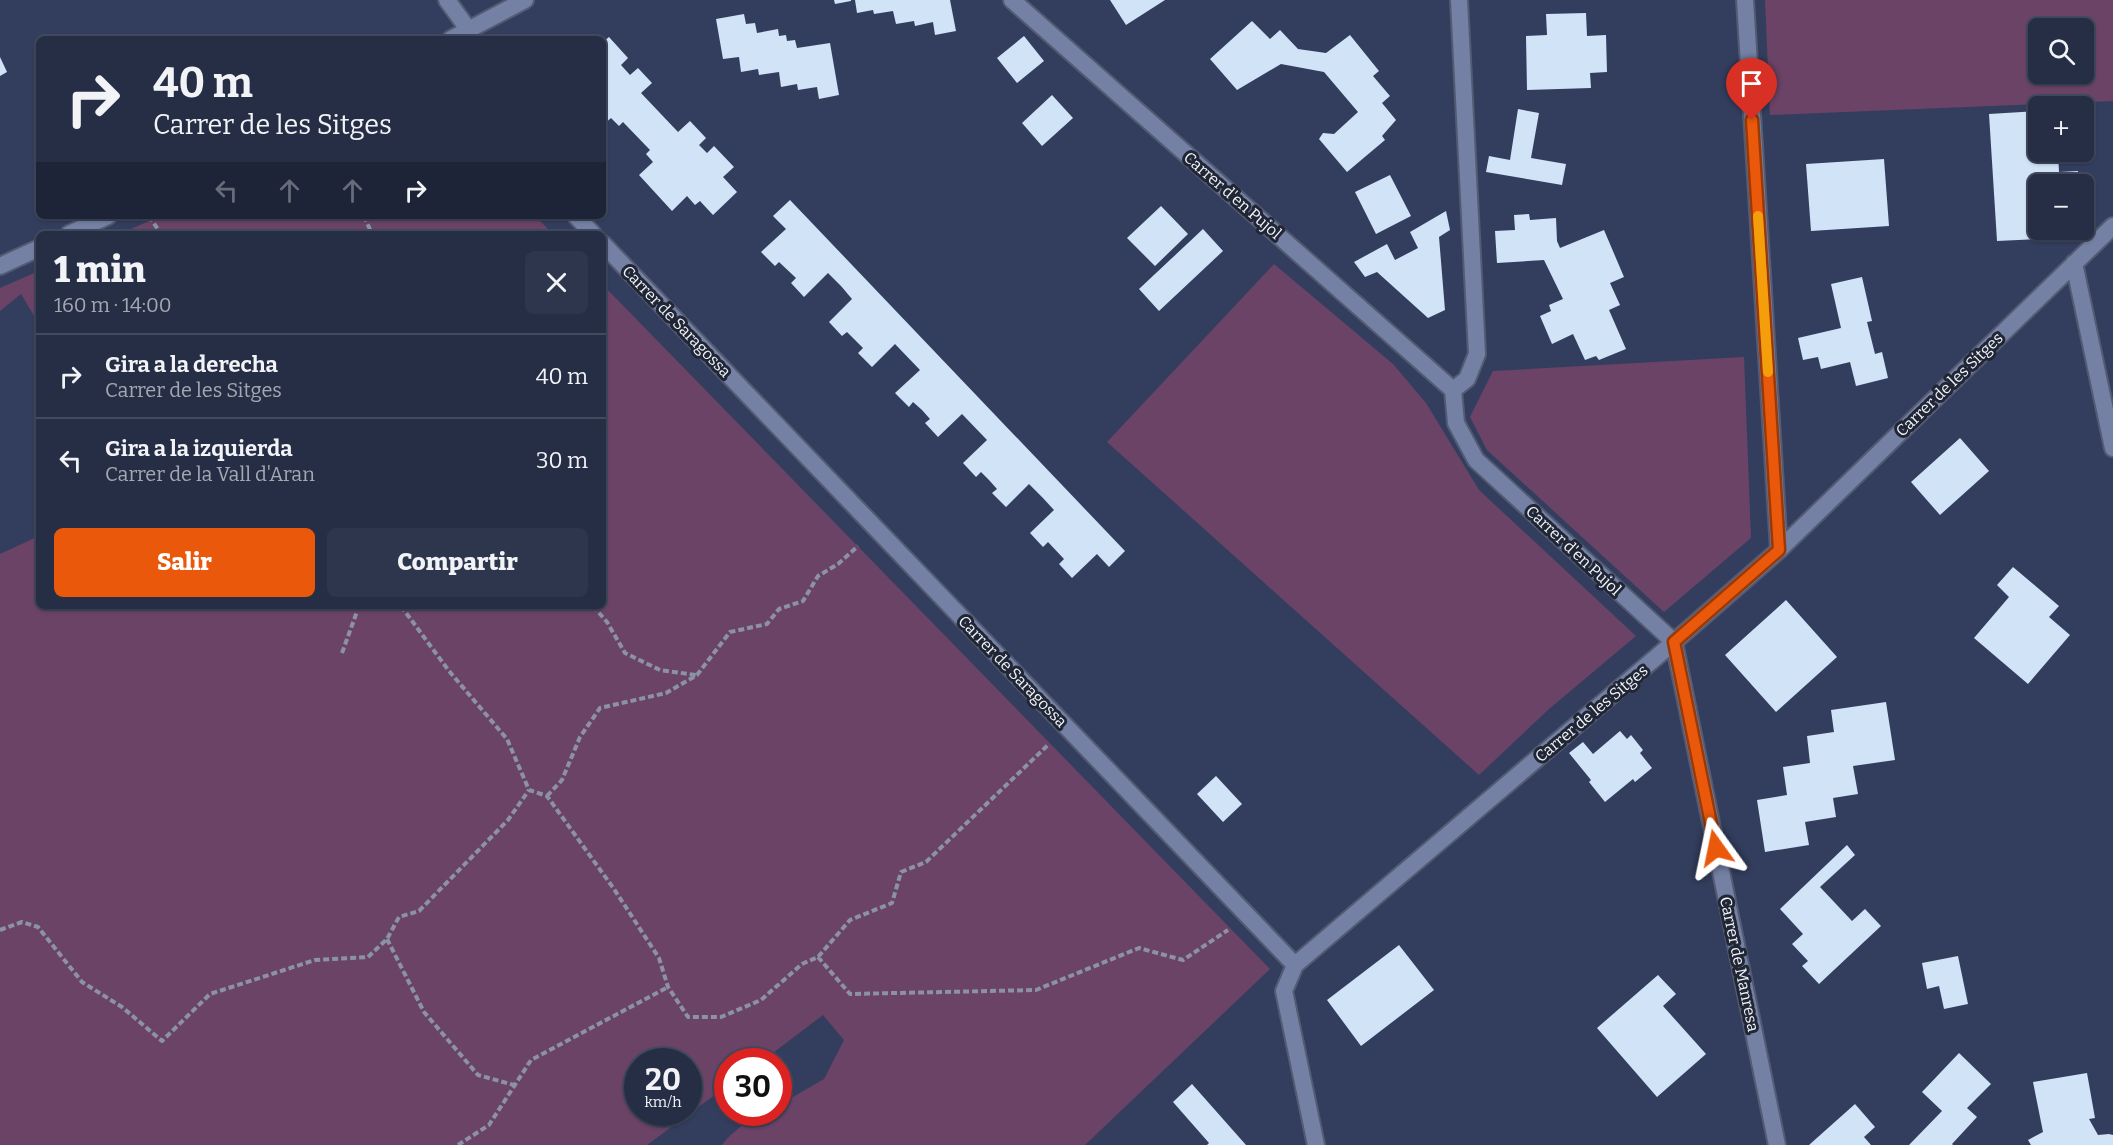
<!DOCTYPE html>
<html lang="es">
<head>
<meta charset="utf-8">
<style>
  body { margin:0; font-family:Bitter,serif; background:#2e364d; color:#f1f3f6; height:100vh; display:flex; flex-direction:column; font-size:22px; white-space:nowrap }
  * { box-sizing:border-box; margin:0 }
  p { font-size:20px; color:#a4a8b3 }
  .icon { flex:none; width:33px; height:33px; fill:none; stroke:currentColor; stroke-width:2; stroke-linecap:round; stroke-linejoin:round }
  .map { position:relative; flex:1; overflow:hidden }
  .panel { position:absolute; left:36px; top:231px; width:570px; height:378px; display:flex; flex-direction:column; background:#262e46; border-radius:9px; box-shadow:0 2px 4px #0004,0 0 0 2px #424a5f }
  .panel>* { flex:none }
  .banner { position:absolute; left:36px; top:36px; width:570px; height:183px; border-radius:9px; box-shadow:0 2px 4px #0004,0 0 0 2px #424a5f; background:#262e46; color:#f1f3f6; overflow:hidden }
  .buttons { position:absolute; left:2028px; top:18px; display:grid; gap:12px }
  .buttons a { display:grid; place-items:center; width:66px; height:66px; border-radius:9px; background:#262e46; box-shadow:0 2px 4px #0004,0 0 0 2px #424a5f; font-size:30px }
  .speed { position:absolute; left:624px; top:1048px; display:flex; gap:12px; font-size:30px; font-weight:700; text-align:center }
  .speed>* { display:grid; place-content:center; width:78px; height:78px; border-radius:50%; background:#262e46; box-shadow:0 2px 4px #0004,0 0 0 2px #424a5f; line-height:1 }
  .speed small { font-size:15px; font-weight:400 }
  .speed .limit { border:9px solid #d22; background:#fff; color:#111 }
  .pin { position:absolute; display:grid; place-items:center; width:51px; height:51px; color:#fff; margin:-62px -26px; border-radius:50% 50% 50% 0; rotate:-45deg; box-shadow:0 0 6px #0007 }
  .pin .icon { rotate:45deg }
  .me { position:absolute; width:66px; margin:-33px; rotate:348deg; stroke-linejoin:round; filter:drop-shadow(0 0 4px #0008) }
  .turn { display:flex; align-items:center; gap:21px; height:126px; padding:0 18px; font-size:27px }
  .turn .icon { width:78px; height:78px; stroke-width:2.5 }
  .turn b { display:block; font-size:42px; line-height:51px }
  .lanes { display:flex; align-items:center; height:57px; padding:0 18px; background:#0003; justify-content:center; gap:30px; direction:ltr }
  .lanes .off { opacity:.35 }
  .round { display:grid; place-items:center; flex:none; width:63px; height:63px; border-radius:9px; background:#2e364d }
  .summary { display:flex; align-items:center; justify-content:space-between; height:102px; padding:0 18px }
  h1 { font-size:36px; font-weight:800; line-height:45px }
  .button { display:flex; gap:12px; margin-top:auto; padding:12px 18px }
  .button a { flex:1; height:69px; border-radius:9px; background:#ea580c; color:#fff; font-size:24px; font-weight:800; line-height:69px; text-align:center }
  .button a+a { background:#2e364d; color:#f1f3f6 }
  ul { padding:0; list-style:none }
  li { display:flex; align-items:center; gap:18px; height:84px; padding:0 18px; border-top:2px solid #424a5f }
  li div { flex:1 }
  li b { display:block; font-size:22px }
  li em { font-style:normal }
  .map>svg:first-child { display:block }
  .green { fill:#6b4367; fill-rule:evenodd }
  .building { fill:#d1e3f6 }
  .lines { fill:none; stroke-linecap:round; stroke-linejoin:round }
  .minor-casing { stroke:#535a72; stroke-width:20 }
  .path { stroke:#8b92a7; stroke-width:4; stroke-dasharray:6 3; stroke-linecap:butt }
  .minor { stroke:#7481a5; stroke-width:16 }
  .route-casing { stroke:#983908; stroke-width:15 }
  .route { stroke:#ea580c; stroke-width:10 }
  .slow { stroke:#f59e0b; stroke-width:10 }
  .labels { text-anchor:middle; stroke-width:6; stroke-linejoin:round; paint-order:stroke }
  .street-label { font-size:16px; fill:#f1f4fc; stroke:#212634 }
</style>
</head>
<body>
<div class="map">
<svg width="2113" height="1145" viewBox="0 0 2113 1145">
  <rect width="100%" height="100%" fill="#333e5e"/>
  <!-- green -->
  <path class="green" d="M1765,0H2113V101L1770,115ZM2084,28V74H2038V28Z
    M160,216H535L553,234H120Z
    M1274,264L1393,364L1426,403L1479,490L1636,636L1549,709L1479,775L1107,442Z
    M39,271V324L21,294L0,311V288Z
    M603,285L1270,969L1085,1145H722C735,1128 756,1113 778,1113L779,1105L824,1079L844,1040L823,1015L761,1062H728L727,1086L647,1145H0V554L39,536V606H603ZM638,1062H688V1113H638Z
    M1744,357L1751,538L1664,612L1487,450L1470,417L1493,371Z"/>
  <!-- building -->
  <path class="building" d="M834,0H851V1L835,4Z
    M855,0H950L956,31L935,35L933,22L915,26L914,21L896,24L893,11L874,14L873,10L857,13Z
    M1110,0H1165L1126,25Z
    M1586,13L1587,36L1606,35L1607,72L1590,73L1591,88L1527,90L1526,36L1547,35L1546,14Z
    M744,14L746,24L755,23L757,33L778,29L779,36L786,35L787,41L795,40L797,48L830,43L839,95L819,99L817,87L798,90L797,84L781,87L779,72L759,75L758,69L741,72L739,57L723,59L716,19Z
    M1252,21L1270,39L1280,30L1298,49L1326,53L1350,35L1379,71L1373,76L1390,96L1382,103L1396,120L1382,136L1385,140L1347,172L1319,139L1323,133L1334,134L1358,112L1324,72L1281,64L1237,90L1210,59Z
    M1024,36L1044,61L1017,83L997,58Z
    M609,37L628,58L621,65L630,75L638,68L652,83L641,93L678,132L690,121L706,138L699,145L707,153L714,146L734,167L723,177L737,192L713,215L700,201L695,205L687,196L672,211L639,175L653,162L646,154L650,150L623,122L619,126L611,118L603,125V42Z
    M0,57L7,72L0,76Z
    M1052,95L1073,118L1042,146L1022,123Z
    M1518,109L1539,113L1531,158L1566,164L1562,185L1486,172L1489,156L1510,160Z
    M2038,111V152H2058L2059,172L2078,171L2079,184H2038V203H2036L2038,239L1997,241L1989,114Z
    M1884,159L1889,226L1811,231L1806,164Z
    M1390,175L1411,216L1376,234L1355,192Z
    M790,200L1125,551L1109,567L1097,554L1072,578L1059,564L1064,559L1048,542L1043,547L1030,533L1054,510L1042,497L1029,484L1006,507L992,493L997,489L989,480L981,472L976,477L963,463L987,440L962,414L938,437L925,423L930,419L922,410L913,402L909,407L895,393L920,370L895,344L872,367L858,353L863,348L847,332L842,336L829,322L852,299L841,286L828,273L804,297L791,283L796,278L779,262L775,266L761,252L786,229L773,216Z
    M1161,206L1188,234L1155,266L1127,238Z
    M1446,211L1450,230L1439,237L1445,310L1428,318L1377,272L1365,277L1354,262L1387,244L1395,260L1418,248L1410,232Z
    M1529,214L1530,220L1556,218L1557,241L1560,248L1604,230L1624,277L1610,283L1620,305L1609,310L1626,349L1599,360L1596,356L1585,360L1573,334L1552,344L1540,316L1551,311L1549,305L1563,299L1544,260L1497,263L1495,231L1515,230L1514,215Z
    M1203,229L1223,251L1159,311L1139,289Z
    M1862,277L1872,321L1867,322L1875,354L1882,352L1888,378L1856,386L1850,362L1821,369L1818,357L1803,360L1798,338L1841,328L1831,284Z
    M1960,438L1989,471L1940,515L1911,482Z
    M2013,567L2059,606L2049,617L2070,635L2028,684L1974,638L2009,597L1997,585Z
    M1786,600L1837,657L1776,712L1725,655Z
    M1886,702L1895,760L1853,766L1858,794L1833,798L1836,817L1805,822L1809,845L1765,852L1757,800L1787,795L1783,767L1810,763L1807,736L1834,732L1831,710Z
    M1620,731L1627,739L1631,735L1643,750L1640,753L1652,768L1635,782L1633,779L1605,802L1589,782L1591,780L1569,753L1583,742L1593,754Z
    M1216,776L1242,804L1223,822L1197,794Z
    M1847,845L1855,855L1820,887L1852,921L1865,909L1881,926L1819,984L1802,966L1808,961L1792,944L1803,934L1780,909Z
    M1399,945L1434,990L1361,1046L1327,1000Z
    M1958,956L1968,1004L1944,1009L1939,986L1927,989L1922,963Z
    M1658,975L1676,994L1663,1006L1706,1054L1657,1097L1597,1028Z
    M1959,1053L1991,1084L1967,1108L1977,1117L1952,1144L1953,1145H1909L1942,1111L1922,1092Z
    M2087,1073L2095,1118L2089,1119L2098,1135L2109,1134L2113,1135V1145H2031L2028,1140L2043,1132L2033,1082Z
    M1192,1084L1246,1145H1207L1209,1143L1173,1102Z
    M1855,1104L1875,1127L1864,1137L1871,1145H1809Z"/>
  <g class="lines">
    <!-- minor casing -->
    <g class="minor-casing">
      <path id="minor" d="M447,0L468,29
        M1012,0L1453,390L1467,379L1477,354L1459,0
        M1745,0L1779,550
        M451,39L525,0
        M576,216L593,234
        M69,234L108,216
        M603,244L1295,965L1284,991L1316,1145
        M2074,263L2113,448
        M0,266L39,248
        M1453,390L1456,423L1476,460L1674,642L1777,1145
        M1295,965L1674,642L1779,550L2113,226"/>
    </g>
    <!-- path -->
    <path class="path" d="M149,216L161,234
      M364,216L372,234
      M401,606L449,671L507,739L529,790L547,796L614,889L659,958L668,987L688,1017H721L761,1000L802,964L818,957L850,920L892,903L901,872L926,862L1049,744
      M593,606L607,622L625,653L660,670L696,675
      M342,653L359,606
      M547,796L562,780L580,737L600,708L666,693L697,675L730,632L767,624L779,609L803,601L818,576L838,564L858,546
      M0,930L22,922L38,927L82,982L122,1007L162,1041L210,994L315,960L368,957L387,939L399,917L419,911L508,820L529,790
      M387,939L424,1012L478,1075L514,1085
      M818,957L850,994L1036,990L1139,948L1183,960L1228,930
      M458,1145L489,1125L531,1060L668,987"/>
    <!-- minor -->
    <use href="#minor" class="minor"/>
  </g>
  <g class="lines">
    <!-- route casing -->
    <g class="route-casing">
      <path id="route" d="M1716,848L1674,642L1779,550L1752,120"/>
    </g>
    <!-- route -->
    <use href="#route" class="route"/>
    <!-- slow -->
    <path class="slow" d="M1758,216L1768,372"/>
  </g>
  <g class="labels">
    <!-- street labels -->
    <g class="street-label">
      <text transform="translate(1233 195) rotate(41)" y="6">Carrer d'en Pujol</text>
      <text transform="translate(677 321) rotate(46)" y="6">Carrer de Saragossa</text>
      <text transform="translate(1949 384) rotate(-44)" y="6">Carrer de les Sitges</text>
      <text transform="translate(1574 550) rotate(43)" y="6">Carrer d'en Pujol</text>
      <text transform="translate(1013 671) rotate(46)" y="6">Carrer de Saragossa</text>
      <text transform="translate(1591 713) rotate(-40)" y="6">Carrer de les Sitges</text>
      <text transform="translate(1740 964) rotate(78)" y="6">Carrer de Manresa</text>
    </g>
  </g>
</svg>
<div class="buttons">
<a><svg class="icon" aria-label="search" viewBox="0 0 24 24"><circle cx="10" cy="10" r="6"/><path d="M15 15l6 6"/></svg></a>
<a>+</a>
<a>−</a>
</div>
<div class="speed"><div>20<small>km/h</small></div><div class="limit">30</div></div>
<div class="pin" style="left:1752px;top:120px;background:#d93025"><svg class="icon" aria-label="arrive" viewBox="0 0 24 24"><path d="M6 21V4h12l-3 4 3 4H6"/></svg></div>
<svg class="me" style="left:1716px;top:848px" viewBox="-20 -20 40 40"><path d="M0-17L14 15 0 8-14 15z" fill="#ea580c" stroke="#fff" stroke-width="4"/></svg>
<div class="banner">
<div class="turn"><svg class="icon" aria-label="right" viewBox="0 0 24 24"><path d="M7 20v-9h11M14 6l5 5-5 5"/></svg><div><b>40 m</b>Carrer de les Sitges</div></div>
<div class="lanes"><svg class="icon off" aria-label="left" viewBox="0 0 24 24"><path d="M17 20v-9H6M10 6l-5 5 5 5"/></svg><svg class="icon off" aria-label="ahead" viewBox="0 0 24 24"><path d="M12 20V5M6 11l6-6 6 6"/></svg><svg class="icon off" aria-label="ahead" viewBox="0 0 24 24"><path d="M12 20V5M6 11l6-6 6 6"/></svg><svg class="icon" aria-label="right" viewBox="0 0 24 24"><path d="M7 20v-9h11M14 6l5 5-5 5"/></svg></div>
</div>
<section class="panel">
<div class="summary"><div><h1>1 min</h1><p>160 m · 14:00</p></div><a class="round"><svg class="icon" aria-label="close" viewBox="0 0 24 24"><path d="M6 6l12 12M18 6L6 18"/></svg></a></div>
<ul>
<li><svg class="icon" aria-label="right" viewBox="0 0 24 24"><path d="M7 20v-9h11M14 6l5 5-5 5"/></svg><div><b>Gira a la derecha</b><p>Carrer de les Sitges</p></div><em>40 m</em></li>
<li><svg class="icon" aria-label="left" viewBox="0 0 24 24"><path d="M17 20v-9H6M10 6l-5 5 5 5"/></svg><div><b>Gira a la izquierda</b><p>Carrer de la Vall d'Aran</p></div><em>30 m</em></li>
</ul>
<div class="button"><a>Salir</a><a>Compartir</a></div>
</section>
</div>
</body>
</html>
